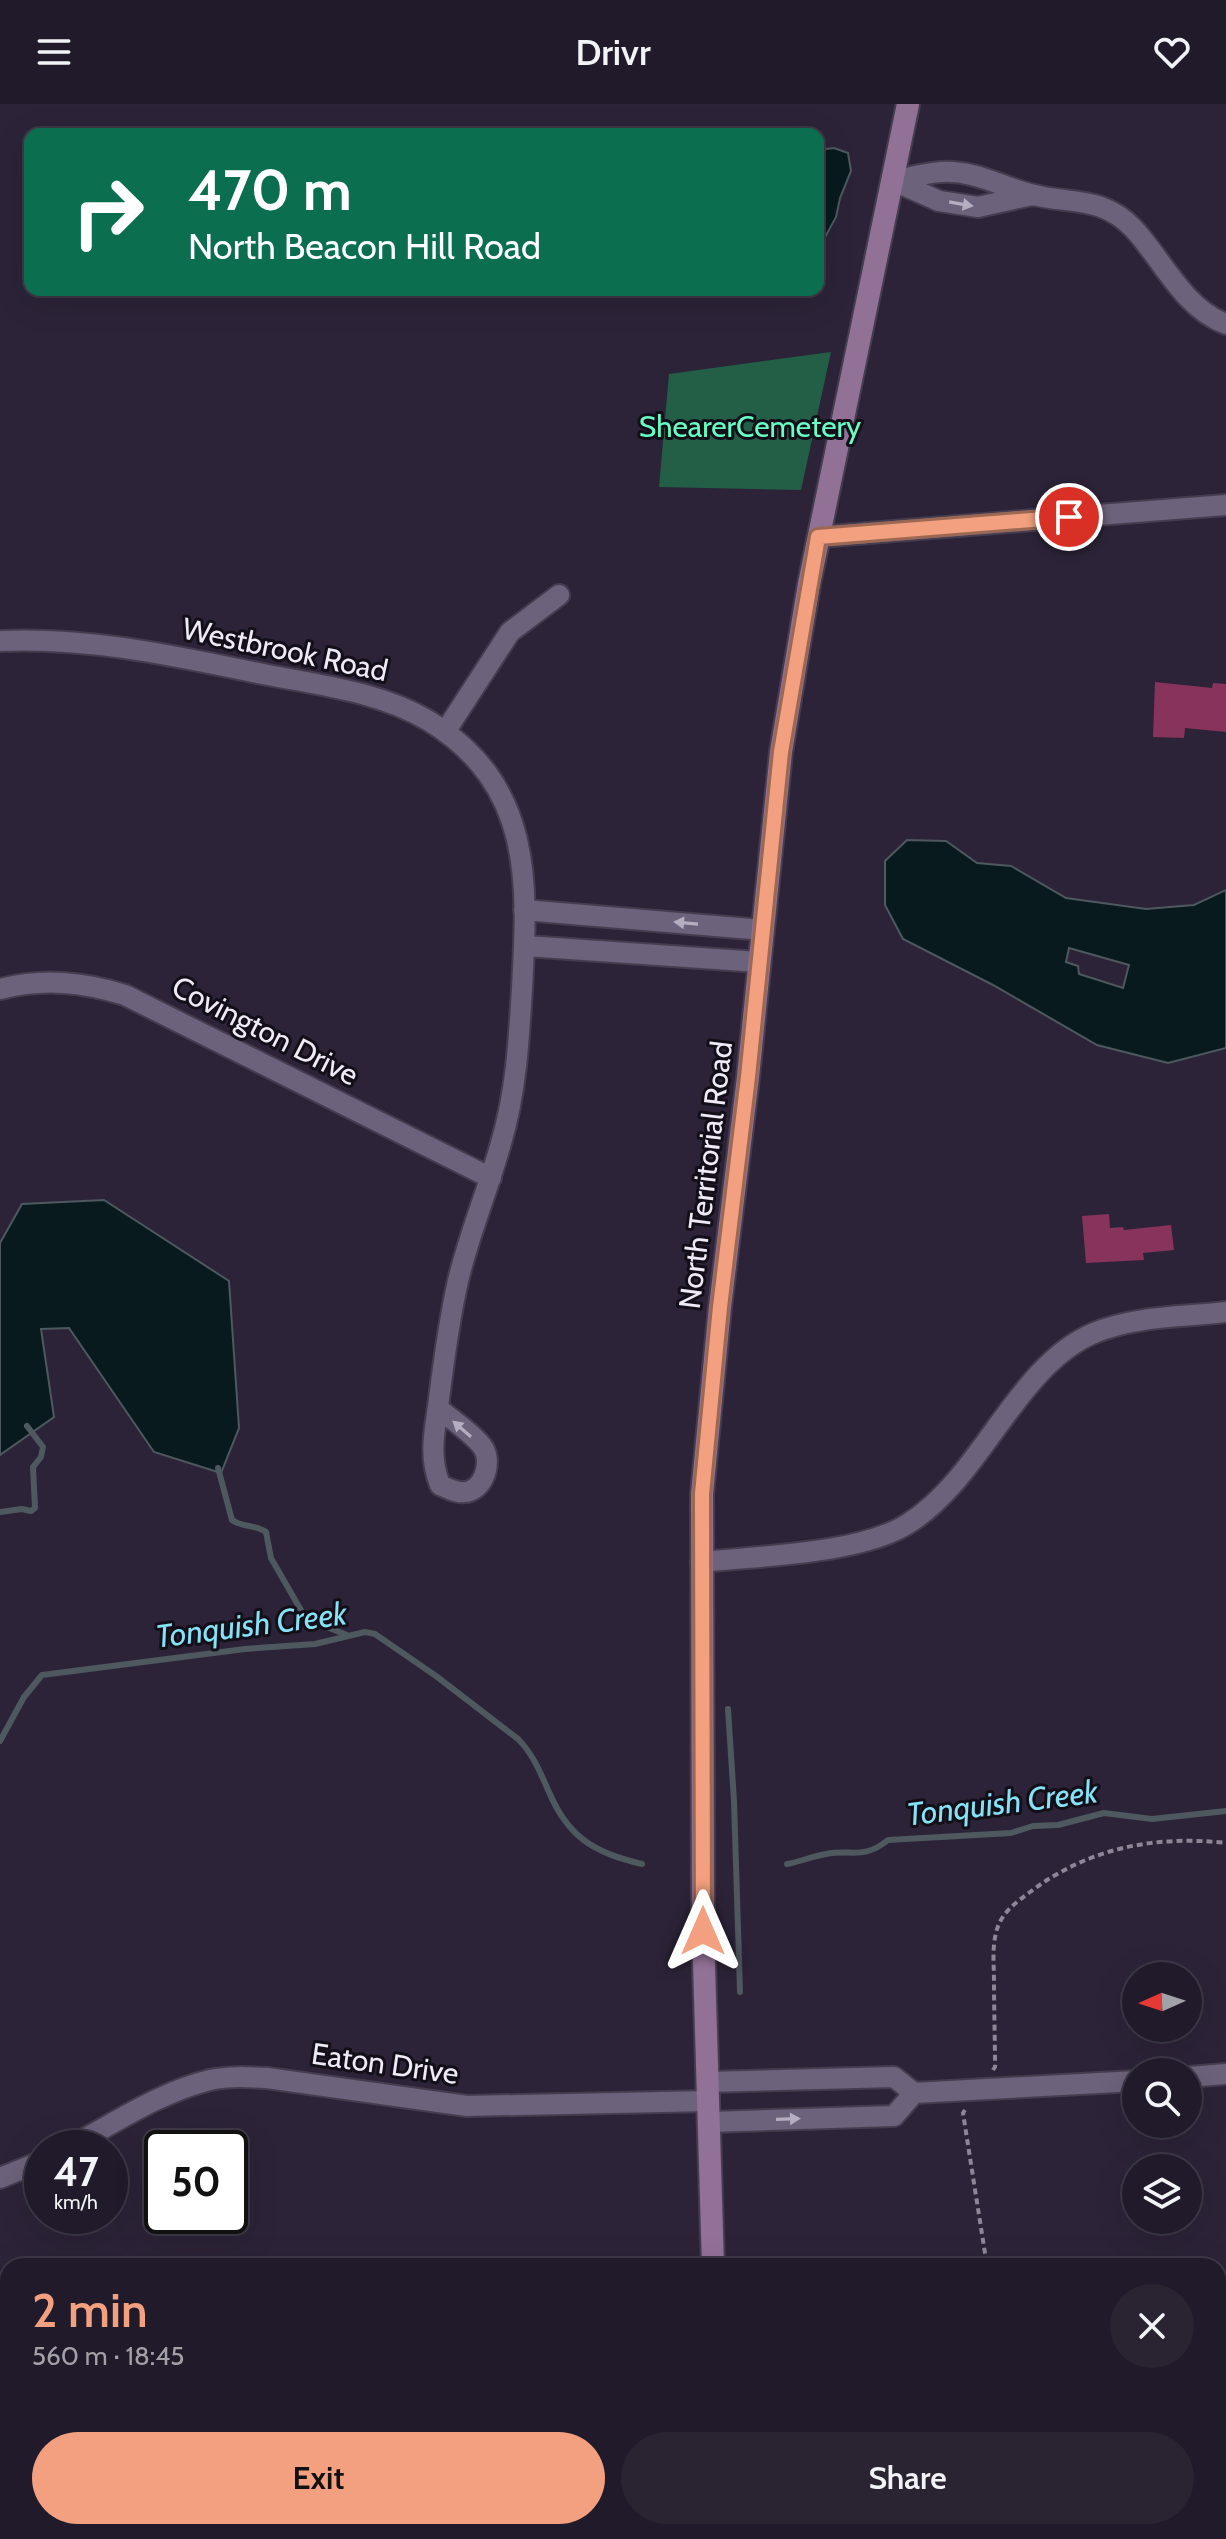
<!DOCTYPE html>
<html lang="en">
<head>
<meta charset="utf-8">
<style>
  body { margin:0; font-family:Cabin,sans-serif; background:#292332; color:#f1f3f6; height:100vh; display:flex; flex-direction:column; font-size:30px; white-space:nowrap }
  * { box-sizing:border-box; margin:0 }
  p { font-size:26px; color:#a2a1a8 }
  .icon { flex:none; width:44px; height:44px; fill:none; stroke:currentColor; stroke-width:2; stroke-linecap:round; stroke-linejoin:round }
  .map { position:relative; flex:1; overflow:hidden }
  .side { position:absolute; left:0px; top:2154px; width:1226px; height:282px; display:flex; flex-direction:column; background:#211a2a; border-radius:24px 24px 0 0; box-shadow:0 8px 32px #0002,0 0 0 2px #3e3847 }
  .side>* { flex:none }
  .top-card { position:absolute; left:24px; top:24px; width:800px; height:168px; border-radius:16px; box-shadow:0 8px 32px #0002,0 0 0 2px #3e3847; background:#0b6e4f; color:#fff; overflow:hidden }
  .needle { width:52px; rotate:267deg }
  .fabs { position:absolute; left:1122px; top:1858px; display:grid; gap:16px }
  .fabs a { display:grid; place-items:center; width:80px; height:80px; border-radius:50%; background:#211a2a; box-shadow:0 8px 32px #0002,0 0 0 2px #3e3847; font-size:40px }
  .speed { position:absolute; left:24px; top:2026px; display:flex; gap:16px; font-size:40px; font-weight:700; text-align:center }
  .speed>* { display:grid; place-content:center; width:104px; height:104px; border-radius:50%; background:#211a2a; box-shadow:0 8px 32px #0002,0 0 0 2px #3e3847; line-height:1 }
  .speed small { font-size:20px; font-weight:400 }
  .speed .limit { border:4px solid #111; border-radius:12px; background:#fff; color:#111 }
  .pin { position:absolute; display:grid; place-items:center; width:68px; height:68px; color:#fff; margin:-34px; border:4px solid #fff; border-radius:50%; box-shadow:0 2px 8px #0007 }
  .me { position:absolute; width:88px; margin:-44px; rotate:0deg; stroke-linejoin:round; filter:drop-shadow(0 0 6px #0008) }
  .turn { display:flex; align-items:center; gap:28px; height:168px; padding:0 32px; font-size:36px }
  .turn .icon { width:104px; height:104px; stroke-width:2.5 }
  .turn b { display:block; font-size:56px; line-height:68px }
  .round { display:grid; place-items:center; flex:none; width:84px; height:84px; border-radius:42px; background:#292332 }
  .summary { display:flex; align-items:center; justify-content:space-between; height:136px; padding:0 32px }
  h1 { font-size:48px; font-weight:600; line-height:60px; color:#f2a07f }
  .primary-button { display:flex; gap:16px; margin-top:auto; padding:16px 32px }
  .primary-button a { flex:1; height:92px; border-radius:48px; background:#f2a07f; color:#111; font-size:32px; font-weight:600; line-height:92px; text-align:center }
  .primary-button a+a { background:#292332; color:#f1f3f6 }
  header { display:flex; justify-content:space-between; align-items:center; height:104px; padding:0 32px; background:#211a2a; font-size:36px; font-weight:600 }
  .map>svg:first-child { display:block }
  .green { fill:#235e47 }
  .water { fill:#081a1d; stroke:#4e585f; stroke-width:2; fill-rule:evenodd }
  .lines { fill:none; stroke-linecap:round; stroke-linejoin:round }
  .stream { stroke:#4e585f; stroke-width:6 }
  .building { fill:#88335b }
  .minor-casing { stroke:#453d4f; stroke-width:24 }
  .secondary-casing { stroke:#453d4f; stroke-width:26 }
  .path { stroke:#8d8697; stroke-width:4; stroke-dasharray:6 4; stroke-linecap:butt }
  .minor { stroke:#6c627b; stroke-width:20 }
  .secondary { stroke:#927196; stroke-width:22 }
  .oneway { fill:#b5adc0 }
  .route-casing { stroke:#9d6853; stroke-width:20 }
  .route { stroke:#f2a07f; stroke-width:14 }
  .labels { text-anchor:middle; stroke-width:6; stroke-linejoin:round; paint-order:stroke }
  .park-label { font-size:30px; fill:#66fec4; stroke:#130f18 }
  .street-label { font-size:30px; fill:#f0eaf8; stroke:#130f18 }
  .water-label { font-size:32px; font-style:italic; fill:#86e2f6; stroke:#130f18 }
</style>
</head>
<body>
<header><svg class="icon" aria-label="menu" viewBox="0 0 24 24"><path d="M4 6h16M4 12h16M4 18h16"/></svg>Drivr<svg class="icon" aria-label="heart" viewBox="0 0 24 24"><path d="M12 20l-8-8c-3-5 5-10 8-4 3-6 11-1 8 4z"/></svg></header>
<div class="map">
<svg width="1226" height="2435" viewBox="0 0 1226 2435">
  <rect width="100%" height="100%" fill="#2c2338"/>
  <!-- green -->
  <path class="green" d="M831,248L801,386L659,383L669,270Z"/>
  <!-- water -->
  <path class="water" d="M834,44L848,49L851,67L840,94L836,113L818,146V46Z
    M907,736L946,737L977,759L1011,762L1066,794L1146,805L1194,801L1226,786V944L1168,959L1097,941L993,881L903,835L885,801V757ZM1069,844L1129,861L1123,884L1079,870L1078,862L1066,858Z
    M104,1096L229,1177L239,1324L221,1369L154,1348L69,1224L41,1225L54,1313L0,1351V1139L22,1100Z"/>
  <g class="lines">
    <!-- stream -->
    <path class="stream" d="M218,1364L232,1416C243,1424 255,1420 266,1428L271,1454L302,1508L314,1518L347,1531
      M0,1408L22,1405L31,1407L35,1404L33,1363L41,1353L43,1343L27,1322
      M728,1605L734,1697L740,1888
      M0,1637L24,1593L42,1571L245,1545L315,1540L365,1528L375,1530L436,1572L518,1635C533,1650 540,1668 549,1688C568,1733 594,1749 642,1760
      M787,1760C800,1758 813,1752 826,1750C853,1745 863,1756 888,1736L1011,1729L1033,1722L1058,1721L1104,1709L1152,1715L1226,1707"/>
  </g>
  <!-- building -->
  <path class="building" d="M1155,578L1212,584L1213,579L1226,580V628L1185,624L1184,634L1153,633Z
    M1109,1110L1110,1124L1123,1123L1124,1126L1171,1121L1174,1146L1143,1149L1144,1156L1086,1159L1082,1112Z
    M1226,2389V2413L1218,2414V2391Z
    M212,2428H267L268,2435H213Z
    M313,2428H368V2435H313Z
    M398,2428H454V2435H399Z
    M490,2428H541V2435H491Z
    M580,2428H635V2433L580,2435Z"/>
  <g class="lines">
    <!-- minor casing -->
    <g class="minor-casing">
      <path id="minor" d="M893,77C908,74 925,69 941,68C974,66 1000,82 1030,90C1070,101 1101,91 1133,124C1163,156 1183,204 1226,220
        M894,77L939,97L978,103L1032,91
        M818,433L1226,401
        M0,537C84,533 166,550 248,567C308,580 376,585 429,617C533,681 528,778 522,884C519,936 516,989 501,1039C488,1086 469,1130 458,1177C449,1216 444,1255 439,1295C435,1327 428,1350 440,1381C449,1385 460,1391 470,1387C486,1381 492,1355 482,1342C471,1328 452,1316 438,1304
        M445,628L510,528L559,491
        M524,806L763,826
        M526,842L759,858
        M0,885C43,874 83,878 125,891L491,1074
        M701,1458C759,1452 862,1450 909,1419C983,1372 1016,1262 1094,1229C1134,1212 1183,1213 1226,1208
        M1188,1973L1226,1970
        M708,1978L894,1973L914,1989L1136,1977
        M710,2018L894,2012L914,1989
        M68,2044C113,2020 160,1988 210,1976C229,1972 248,1973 267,1974L467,2002L709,1997
        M0,2074L42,2057
        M1133,2428V2435"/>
    </g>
    <!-- secondary casing -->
    <g class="secondary-casing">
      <path id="secondary" d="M713,2162L703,1827L702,1390L720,1203L748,973L781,648L809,480L908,0
        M719,2428V2435"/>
    </g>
    <!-- path -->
    <path class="path" d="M993,1966L995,1963C995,1935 994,1906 994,1878C994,1862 992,1844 996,1829C1000,1810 1015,1799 1030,1788C1088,1744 1155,1731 1226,1739
      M965,2006L963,2009L987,2162"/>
    <!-- minor -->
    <use href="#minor" class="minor"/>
    <!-- secondary -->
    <use href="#secondary" class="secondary"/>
  </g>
  <!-- one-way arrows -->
  <defs><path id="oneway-solid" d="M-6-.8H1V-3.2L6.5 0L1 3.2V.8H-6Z" transform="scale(2)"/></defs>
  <g class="oneway">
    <use href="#oneway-solid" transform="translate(961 100) rotate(10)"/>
    <use href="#oneway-solid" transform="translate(686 819) rotate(-175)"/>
    <use href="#oneway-solid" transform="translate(462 1325) rotate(-139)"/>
    <use href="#oneway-solid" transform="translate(788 2015) rotate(-2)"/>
  </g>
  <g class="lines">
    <!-- route casing -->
    <g class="route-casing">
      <path id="route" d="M703,1827L702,1390L720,1203L748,973L781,648L818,433L1069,413"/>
    </g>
    <!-- route -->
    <use href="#route" class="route"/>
  </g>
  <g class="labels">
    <!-- park labels -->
    <g class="park-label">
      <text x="750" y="333">ShearerCemetery</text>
    </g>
    <!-- street labels -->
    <g class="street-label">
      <text transform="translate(285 546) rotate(12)" y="10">Westbrook Road</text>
      <text transform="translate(265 927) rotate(27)" y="10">Covington Drive</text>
      <text transform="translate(706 1071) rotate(-83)" y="10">North Territorial Road</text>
      <text transform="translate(385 1960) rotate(8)" y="10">Eaton Drive</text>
    </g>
    <!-- water labels -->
    <g class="water-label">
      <text transform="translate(251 1521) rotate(-7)" y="11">Tonquish Creek</text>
      <text transform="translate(1002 1699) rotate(-7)" y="11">Tonquish Creek</text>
    </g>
  </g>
</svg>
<div class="fabs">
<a><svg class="needle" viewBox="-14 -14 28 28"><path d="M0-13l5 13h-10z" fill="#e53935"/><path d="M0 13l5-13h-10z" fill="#a2a1a8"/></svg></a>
<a><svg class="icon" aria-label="search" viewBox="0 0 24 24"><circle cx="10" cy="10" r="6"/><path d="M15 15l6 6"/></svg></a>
<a><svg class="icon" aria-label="layers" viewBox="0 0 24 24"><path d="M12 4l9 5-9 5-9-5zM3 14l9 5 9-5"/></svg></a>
</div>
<div class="speed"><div>47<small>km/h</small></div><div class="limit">50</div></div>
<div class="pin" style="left:1069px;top:413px;background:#d93025"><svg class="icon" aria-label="arrive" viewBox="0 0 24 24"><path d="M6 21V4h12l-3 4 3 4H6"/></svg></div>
<svg class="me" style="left:703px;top:1827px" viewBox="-20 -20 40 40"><path d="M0-17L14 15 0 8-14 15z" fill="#f2a07f" stroke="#fff" stroke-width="4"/></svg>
<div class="top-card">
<div class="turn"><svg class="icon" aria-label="right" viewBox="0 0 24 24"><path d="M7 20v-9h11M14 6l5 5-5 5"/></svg><div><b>470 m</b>North Beacon Hill Road</div></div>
</div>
<section class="side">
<div class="summary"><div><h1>2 min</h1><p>560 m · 18:45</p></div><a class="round"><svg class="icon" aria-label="close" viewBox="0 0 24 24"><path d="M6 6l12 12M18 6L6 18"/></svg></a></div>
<div class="primary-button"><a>Exit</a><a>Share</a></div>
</section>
</div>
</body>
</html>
